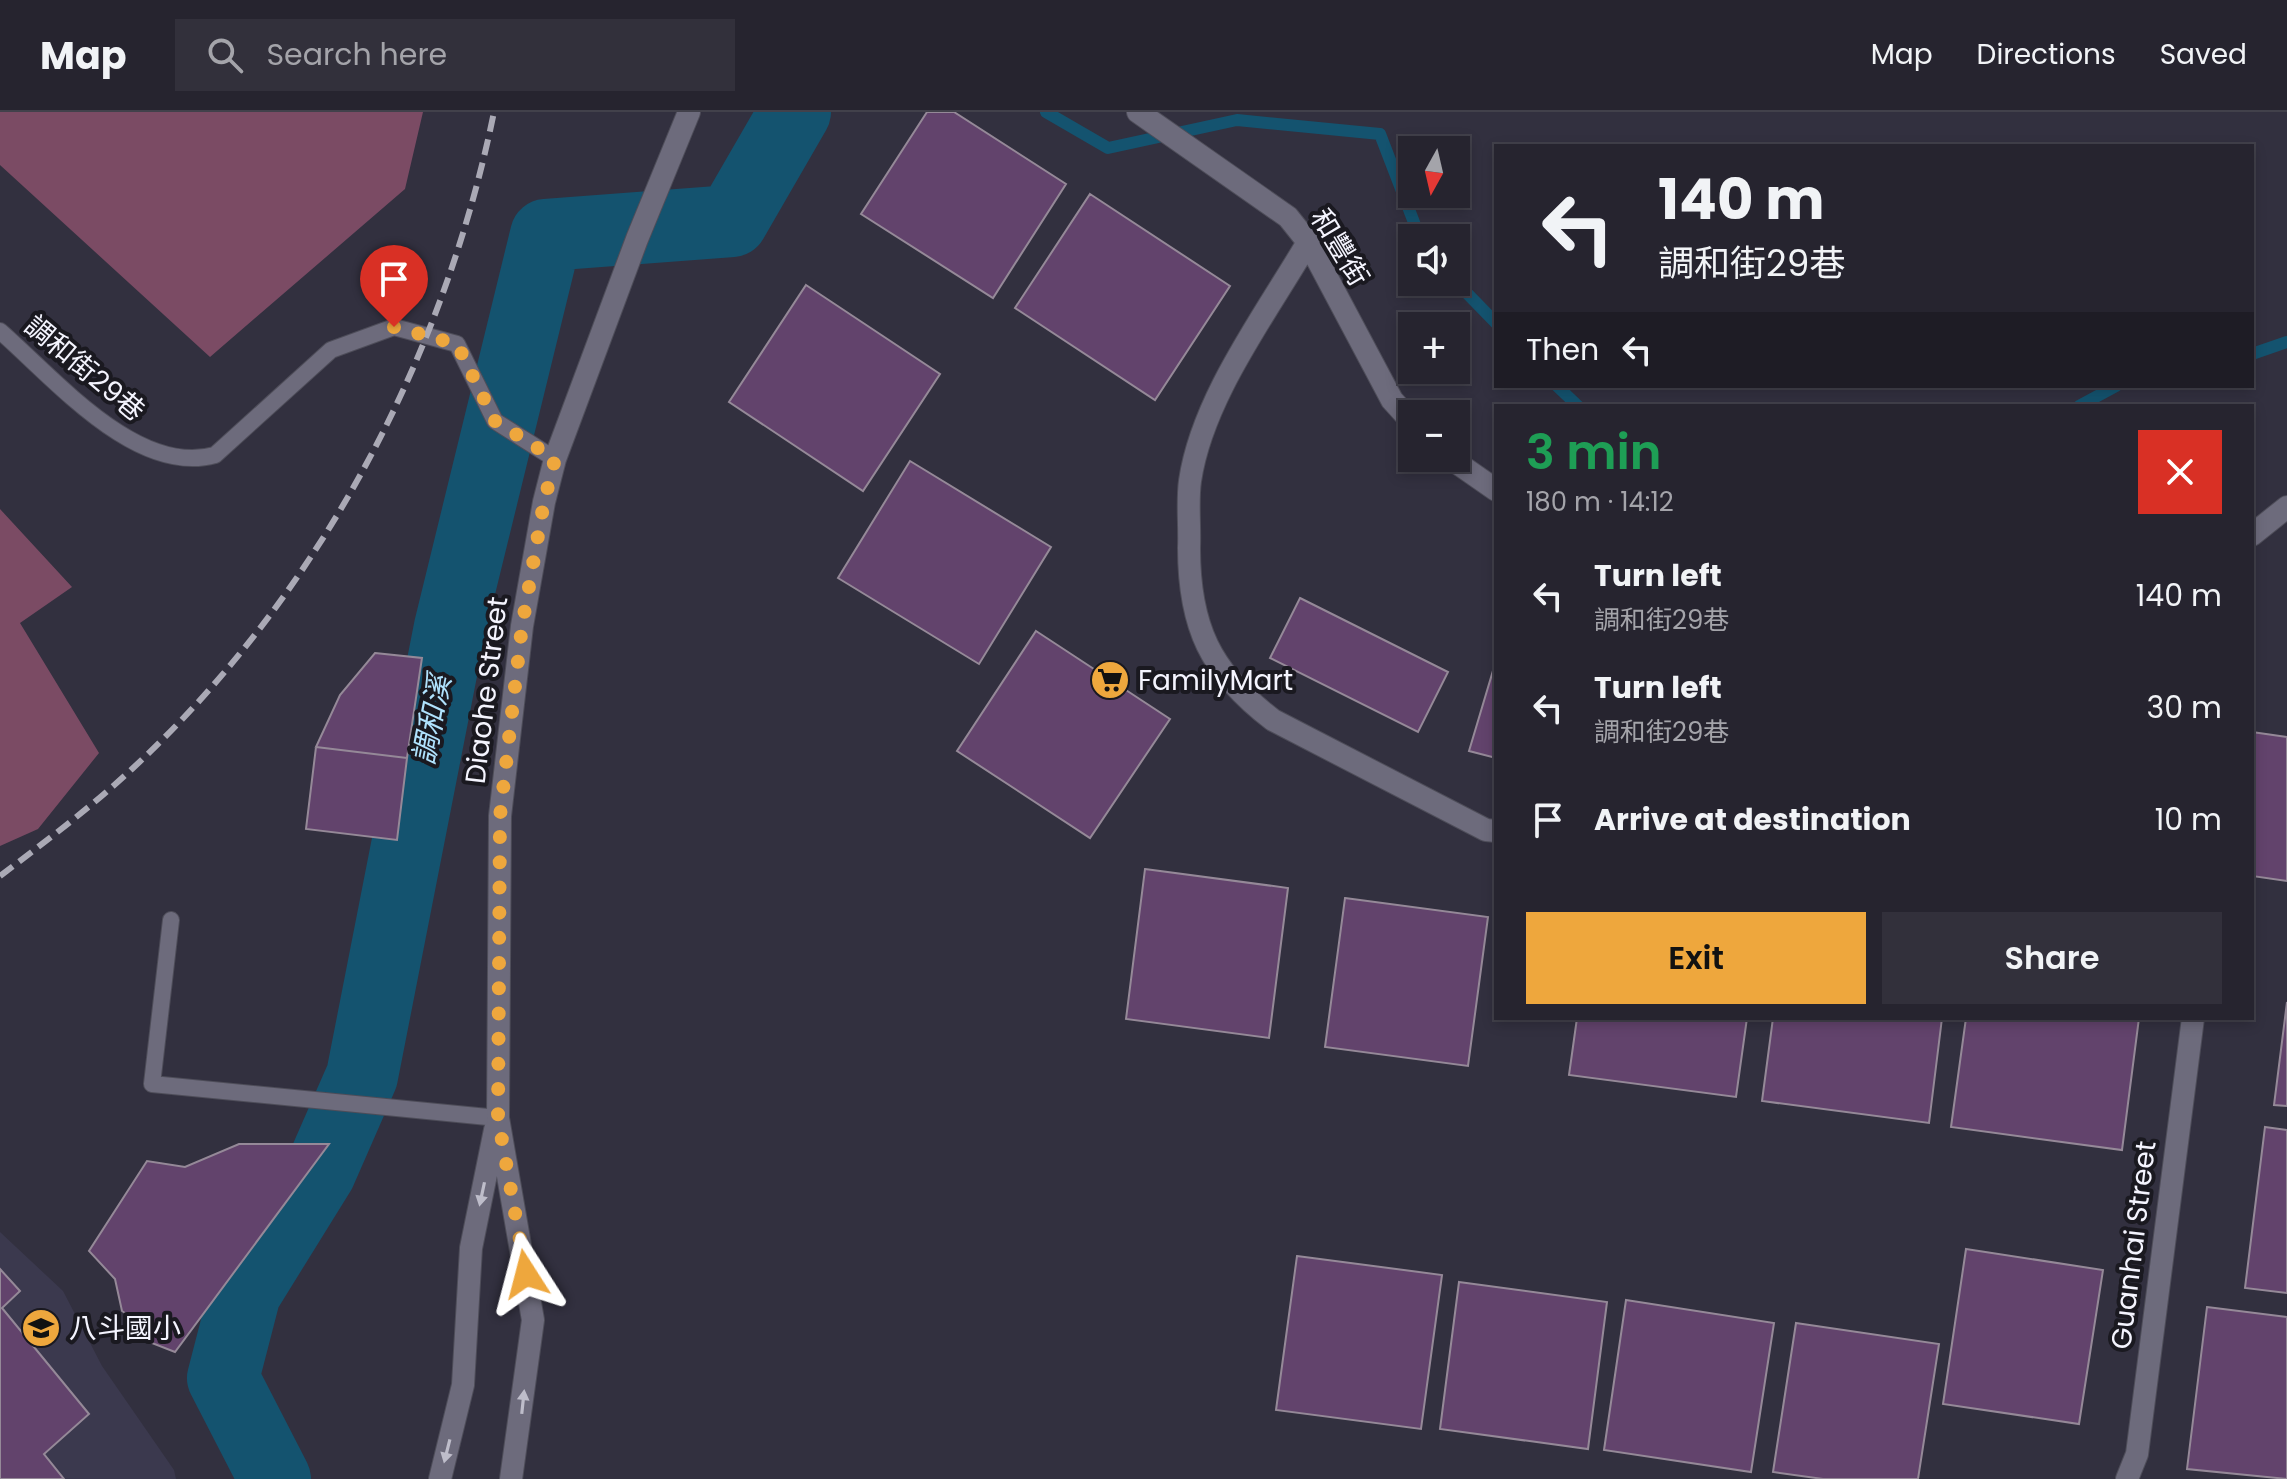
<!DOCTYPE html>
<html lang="en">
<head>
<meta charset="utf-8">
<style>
  body { margin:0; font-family:Poppins,"Noto Sans TC",sans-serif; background:#32303b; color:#f1f3f6; height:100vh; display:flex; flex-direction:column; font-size:30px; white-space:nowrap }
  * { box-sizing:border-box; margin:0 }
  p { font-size:26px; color:#a4a4aa }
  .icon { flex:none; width:44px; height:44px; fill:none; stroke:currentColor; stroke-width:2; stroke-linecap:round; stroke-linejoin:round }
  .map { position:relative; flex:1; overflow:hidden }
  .side { position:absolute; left:1494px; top:292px; width:760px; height:616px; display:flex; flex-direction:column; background:#26242f; border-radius:0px; box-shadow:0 4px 12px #0003,0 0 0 2px #42414b }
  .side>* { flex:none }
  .guide { position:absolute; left:1494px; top:32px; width:760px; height:244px; border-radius:0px; box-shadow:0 4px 12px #0003,0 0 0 2px #42414b; background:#26242f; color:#f1f3f6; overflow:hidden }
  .needle { width:52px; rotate:188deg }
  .fabs { position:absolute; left:1398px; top:24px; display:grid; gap:16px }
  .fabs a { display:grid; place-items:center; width:72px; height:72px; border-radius:0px; background:#26242f; box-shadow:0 4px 12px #0003,0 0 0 2px #42414b; font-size:40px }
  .pin { position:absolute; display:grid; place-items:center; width:68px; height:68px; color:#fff; margin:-82px -34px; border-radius:50% 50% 50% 0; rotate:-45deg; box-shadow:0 0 8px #0007 }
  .pin .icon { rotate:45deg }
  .me { position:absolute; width:88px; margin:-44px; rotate:351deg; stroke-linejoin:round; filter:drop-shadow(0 0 6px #0008) }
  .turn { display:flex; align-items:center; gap:28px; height:168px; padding:0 32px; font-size:36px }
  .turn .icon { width:104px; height:104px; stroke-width:2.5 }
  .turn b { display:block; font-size:56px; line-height:68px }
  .then { display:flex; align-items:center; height:76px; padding:0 32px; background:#0003; gap:16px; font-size:30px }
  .round { display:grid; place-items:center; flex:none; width:84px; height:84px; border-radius:0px; background:#32303b }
  .headline { display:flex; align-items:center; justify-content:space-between; height:136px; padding:0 32px }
  h1 { font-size:48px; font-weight:600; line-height:60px; color:#1e9e55 }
  .cta { display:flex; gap:16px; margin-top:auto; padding:16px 32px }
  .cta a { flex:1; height:92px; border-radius:0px; background:#eea73d; color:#111; font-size:32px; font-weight:600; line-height:92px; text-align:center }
  .cta a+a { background:#32303b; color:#f1f3f6 }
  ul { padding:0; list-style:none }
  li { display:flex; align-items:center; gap:24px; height:112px; padding:0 32px }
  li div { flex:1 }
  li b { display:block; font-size:30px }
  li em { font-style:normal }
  header { display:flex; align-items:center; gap:48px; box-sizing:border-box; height:112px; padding:0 40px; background:#26242f; border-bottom:2px solid #42414b }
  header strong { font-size:38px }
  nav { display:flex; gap:44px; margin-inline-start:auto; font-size:28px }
  .search { width:560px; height:72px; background:#32303b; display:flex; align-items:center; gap:20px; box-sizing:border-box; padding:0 28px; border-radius:0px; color:#a4a4aa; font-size:30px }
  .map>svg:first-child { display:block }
  .built { fill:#3b394e }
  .green { fill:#7b4b64 }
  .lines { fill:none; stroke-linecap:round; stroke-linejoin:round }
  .stream { stroke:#14536f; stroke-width:12 }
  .river { stroke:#14536f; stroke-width:72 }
  .building { fill:#62436c; stroke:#958998; stroke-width:2 }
  .service-casing { stroke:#4e4d59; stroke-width:18 }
  .minor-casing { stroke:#4e4d59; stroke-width:24 }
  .service { stroke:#6d6b7c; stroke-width:16 }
  .minor { stroke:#6d6b7c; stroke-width:22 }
  .rail { stroke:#aaa9b5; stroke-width:6; stroke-dasharray:16 8; stroke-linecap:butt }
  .oneway { fill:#bebdca }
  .route { stroke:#eea73d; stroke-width:14; stroke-dasharray:0 25.2 }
  .labels { text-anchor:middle; stroke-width:8; stroke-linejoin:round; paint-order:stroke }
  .street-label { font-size:28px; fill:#f4f4fe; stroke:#1a1920 }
  .poi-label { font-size:28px; fill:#f4f4fe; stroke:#1a1920; text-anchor:start }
  .water-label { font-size:30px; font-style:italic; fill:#b0e2fd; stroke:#1a1920 }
</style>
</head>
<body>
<header>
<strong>Map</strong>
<div class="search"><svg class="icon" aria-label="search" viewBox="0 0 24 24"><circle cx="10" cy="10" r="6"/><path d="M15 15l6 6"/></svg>Search here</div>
<nav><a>Map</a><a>Directions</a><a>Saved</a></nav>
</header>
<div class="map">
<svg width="2287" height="1367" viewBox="0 0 2287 1367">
  <rect width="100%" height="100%" fill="#32303f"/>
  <!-- built -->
  <path class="built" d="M0,1120L63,1179L102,1254L174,1358L176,1367H0Z"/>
  <!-- green -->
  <path class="green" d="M0,0H423L405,77L210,245L0,53Z
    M0,397L72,475L20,511L99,641L38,717L0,734Z"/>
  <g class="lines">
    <!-- stream -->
    <path class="stream" d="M1046,0L1108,36L1237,8L1380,22L1420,126
      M1456,170L1496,211
      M2252,242L2287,230
      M1557,274L1578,294
      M2079,294L2116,274"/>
    <!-- river -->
    <path class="river" d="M275,1367L223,1266L245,1181L320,1060L362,964L450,515L546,123L732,109L795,0"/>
  </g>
  <!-- building -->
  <path class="building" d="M927,0H954L1066,72L993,186L861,102Z
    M1090,82L1230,174L1155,288L1015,196Z
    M806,173L940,262L863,379L729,290Z
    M910,349L1051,435L979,552L838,466Z
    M1300,486L1448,560L1418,620L1270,546Z
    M1036,519L1170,607L1090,726L957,639Z
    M375,541L422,546L407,646L316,635L340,583Z
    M1495,552L1496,553V646L1469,639Z
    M2252,620L2287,625V769L2252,764Z
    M316,635L407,646L397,728L306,717Z
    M1145,757L1288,776L1269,926L1126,907Z
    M1345,786L1488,805L1468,954L1325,935Z
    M2287,890V994L2274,993Z
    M1577,906H1747L1736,985L1569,963Z
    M1773,906H1942L1929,1011L1762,989Z
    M1966,906H2139L2122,1038L1951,1015Z
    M2265,1015L2287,1018V1181L2245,1176Z
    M239,1032H329L175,1240L139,1226L144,1214L122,1199L115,1167L89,1139L147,1049L185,1055Z
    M1966,1137L2103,1158L2079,1312L1943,1292Z
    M1297,1144L1442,1163L1421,1317L1276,1298Z
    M0,1157L20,1179L2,1196L89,1302L44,1342L64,1367H0Z
    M1459,1170L1607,1190L1588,1337L1440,1317Z
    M1626,1188L1774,1211L1751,1360L1604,1338Z
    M2207,1195L2287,1205V1367L2187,1357Z
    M1796,1211L1939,1232L1918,1367H1823L1773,1360Z"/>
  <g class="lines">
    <!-- service casing -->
    <g class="service-casing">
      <path id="service" d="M0,219C54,266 137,365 215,343L331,238L394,215L457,232L495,309L555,347
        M171,808L152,972L498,1006"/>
    </g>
    <!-- minor casing -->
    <g class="minor-casing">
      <path id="minor" d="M1138,0L1288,105L1308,130L1392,288L1412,310
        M1308,130C1266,202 1202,286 1190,369C1187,390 1190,414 1189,436C1189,514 1210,560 1273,608L1486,718L1496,719
        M1450,346L1496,378
        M2252,423L2287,395
        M440,1367L463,1273L471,1136L495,1018
        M511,1367L533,1208L498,1006L500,704L522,514L544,390L555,347L637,127L689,0
        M2127,1367L2137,1342L2193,906"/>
    </g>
    <!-- service -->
    <use href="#service" class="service"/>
    <!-- minor -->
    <use href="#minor" class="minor"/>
    <!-- rail -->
    <path class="rail" d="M0,764C45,730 90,696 132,657C318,484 443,249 494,0"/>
  </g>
  <!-- one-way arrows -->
  <defs><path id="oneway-solid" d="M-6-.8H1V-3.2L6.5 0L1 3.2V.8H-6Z" transform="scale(2)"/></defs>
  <g class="oneway">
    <use href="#oneway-solid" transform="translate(482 1082) rotate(102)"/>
    <use href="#oneway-solid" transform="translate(523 1290) rotate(-84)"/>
    <use href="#oneway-solid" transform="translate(447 1339) rotate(104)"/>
  </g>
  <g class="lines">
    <!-- route -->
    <path class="route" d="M394,215L457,232L495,309L555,347L544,390L522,514L500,704L498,1006L526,1162"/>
  </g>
  <!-- icons -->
  <defs>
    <g id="supermarket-disc" transform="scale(2)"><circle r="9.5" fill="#eea73d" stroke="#1a1920"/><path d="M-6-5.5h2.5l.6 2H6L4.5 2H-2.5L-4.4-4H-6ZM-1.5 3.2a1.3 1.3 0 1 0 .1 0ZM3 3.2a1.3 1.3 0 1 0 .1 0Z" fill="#111"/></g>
    <g id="school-disc" transform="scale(2)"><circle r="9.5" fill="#eea73d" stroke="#1a1920"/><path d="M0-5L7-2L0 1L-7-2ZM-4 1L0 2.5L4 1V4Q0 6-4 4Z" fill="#111"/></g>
  </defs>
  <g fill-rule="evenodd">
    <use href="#supermarket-disc" x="1110" y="568"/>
    <use href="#school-disc" x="41" y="1216"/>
  </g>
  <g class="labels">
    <!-- street labels -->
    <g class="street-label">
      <text transform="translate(1340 135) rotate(59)" y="10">和豐街</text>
      <text transform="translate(85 256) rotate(40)" y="10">調和街29巷</text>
      <text transform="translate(486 578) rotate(-83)" y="10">Diaohe Street</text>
      <text transform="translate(2133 1133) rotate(-83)" y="10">Guanhai Street</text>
    </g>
    <!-- poi labels -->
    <g class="poi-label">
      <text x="1138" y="578">FamilyMart</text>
      <text x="69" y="1226">八斗國小</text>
    </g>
    <!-- water labels -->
    <g class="water-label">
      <text transform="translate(432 608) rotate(-79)" y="10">調和溪</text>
    </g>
  </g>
</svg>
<div class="fabs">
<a><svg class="needle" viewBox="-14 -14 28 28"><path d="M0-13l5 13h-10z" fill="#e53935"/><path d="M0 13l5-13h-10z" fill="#a4a4aa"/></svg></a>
<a><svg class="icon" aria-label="sound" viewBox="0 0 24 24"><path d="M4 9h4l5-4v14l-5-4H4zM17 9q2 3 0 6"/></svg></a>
<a>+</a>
<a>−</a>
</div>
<div class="pin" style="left:394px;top:215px;background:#d93025"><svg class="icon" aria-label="arrive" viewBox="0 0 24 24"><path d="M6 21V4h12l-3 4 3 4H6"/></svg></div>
<svg class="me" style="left:526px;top:1162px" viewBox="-20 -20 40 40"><path d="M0-17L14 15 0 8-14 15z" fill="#eea73d" stroke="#fff" stroke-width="4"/></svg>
<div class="guide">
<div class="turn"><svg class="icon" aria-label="left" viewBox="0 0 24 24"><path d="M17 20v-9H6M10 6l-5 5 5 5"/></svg><div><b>140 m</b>調和街29巷</div></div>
<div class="then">Then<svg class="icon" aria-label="left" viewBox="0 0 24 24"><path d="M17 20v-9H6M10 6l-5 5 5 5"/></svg></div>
</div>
<section class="side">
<div class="headline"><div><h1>3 min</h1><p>180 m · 14:12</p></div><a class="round" style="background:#d93025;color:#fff"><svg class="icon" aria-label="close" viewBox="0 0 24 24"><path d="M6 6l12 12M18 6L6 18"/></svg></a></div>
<ul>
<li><svg class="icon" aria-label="left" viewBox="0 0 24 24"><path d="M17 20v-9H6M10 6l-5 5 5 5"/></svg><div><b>Turn left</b><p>調和街29巷</p></div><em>140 m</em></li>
<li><svg class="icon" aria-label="left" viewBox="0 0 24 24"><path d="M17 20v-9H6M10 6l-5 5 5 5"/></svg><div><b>Turn left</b><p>調和街29巷</p></div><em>30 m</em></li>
<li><svg class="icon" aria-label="arrive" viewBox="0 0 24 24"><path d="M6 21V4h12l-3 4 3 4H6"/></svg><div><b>Arrive at destination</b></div><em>10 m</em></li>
</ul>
<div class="cta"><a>Exit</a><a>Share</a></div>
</section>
</div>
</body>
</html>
